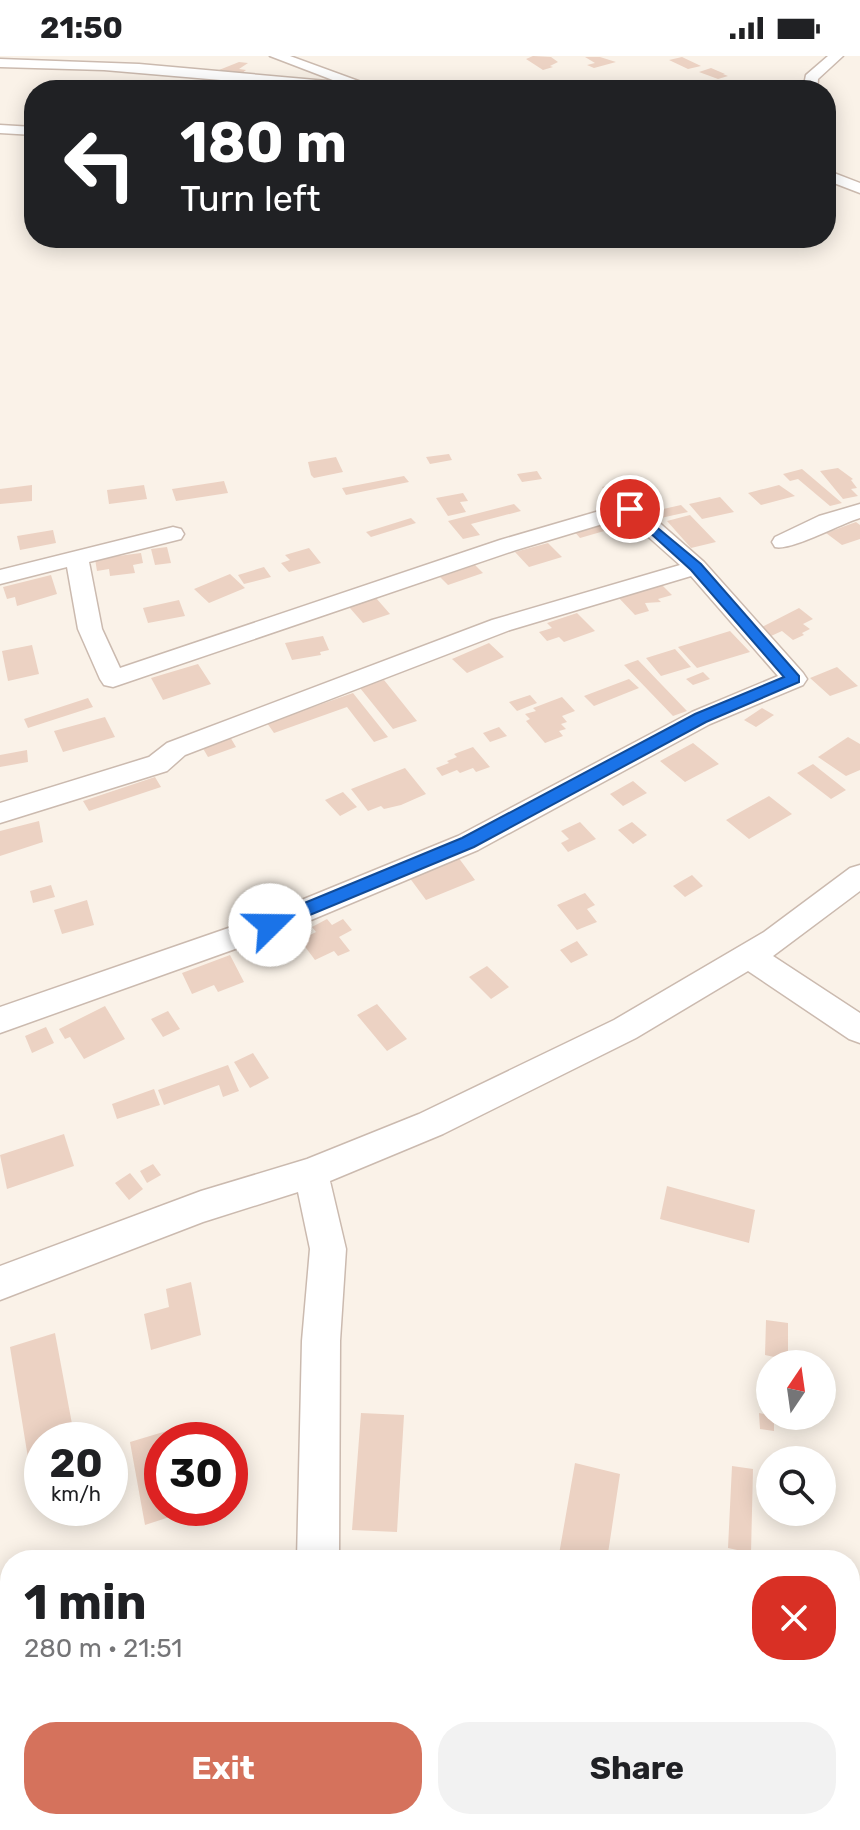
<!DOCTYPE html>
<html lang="en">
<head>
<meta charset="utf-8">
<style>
  body { margin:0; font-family:Rubik,sans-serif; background:#f2f2f2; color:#202124; height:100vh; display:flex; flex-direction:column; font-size:30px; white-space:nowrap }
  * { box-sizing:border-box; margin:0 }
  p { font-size:26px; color:#757577 }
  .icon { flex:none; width:44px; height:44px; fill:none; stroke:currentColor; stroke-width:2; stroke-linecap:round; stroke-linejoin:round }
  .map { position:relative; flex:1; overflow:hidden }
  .details { position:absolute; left:0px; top:1494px; width:860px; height:280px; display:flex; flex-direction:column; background:#fff; border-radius:32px 32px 0 0; box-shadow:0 4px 20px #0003 }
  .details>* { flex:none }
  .banner { position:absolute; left:24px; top:24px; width:812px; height:168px; border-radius:32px; box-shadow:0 4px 20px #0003; background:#202124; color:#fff; overflow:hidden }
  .needle { width:52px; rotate:13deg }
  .controls { position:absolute; left:756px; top:1294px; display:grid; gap:16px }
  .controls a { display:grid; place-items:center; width:80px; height:80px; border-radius:50%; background:#fff; box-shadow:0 4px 20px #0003; font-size:40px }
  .speed { position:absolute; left:24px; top:1366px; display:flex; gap:16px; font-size:40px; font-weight:700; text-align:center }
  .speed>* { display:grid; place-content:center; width:104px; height:104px; border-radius:50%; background:#fff; box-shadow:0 4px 20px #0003; line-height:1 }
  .speed small { font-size:20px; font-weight:400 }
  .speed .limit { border:12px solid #d22; background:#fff; color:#111 }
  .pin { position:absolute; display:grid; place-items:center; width:68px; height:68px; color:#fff; margin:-34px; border:4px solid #fff; border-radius:50%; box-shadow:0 2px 8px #0007 }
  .me { position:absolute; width:88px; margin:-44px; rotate:68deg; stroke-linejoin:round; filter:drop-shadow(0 0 6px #0008) }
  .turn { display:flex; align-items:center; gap:28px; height:168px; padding:0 24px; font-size:36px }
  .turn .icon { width:104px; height:104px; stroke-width:2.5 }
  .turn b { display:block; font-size:56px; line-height:68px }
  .round { display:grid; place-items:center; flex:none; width:84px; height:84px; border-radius:32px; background:#f2f2f2 }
  .overview { display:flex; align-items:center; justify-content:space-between; height:136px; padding:0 24px }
  h1 { font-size:48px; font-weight:700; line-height:60px }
  .action { display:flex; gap:16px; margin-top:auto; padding:16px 24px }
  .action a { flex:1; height:92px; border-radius:32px; background:#d5725c; color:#fff; font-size:32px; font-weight:700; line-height:92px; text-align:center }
  .action a+a { background:#f2f2f2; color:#202124 }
  .status { display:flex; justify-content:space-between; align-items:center; height:56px; padding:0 40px; background:#fff; direction:ltr }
  .status svg { height:22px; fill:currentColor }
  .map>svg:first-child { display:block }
  .building { fill:#ecd2c3 }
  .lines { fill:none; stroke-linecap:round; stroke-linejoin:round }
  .minor-casing { stroke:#cbbaaf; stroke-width:3 }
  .minor { fill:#fff; fill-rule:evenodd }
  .route { fill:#1a73e8; stroke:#114b97; stroke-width:2 }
</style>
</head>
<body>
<div class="status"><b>21:50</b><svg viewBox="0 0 49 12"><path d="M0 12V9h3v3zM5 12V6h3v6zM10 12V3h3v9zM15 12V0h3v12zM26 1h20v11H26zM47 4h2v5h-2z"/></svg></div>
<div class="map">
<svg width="860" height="1774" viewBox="0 0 860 1774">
  <rect width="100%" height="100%" fill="#faf2e8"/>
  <!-- building -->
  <path class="building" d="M533,0L551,1L558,6L550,10L553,11L543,14L526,3Z
    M585,1H600L616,6L594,12L587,9L595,7Z
    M682,1L701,10L688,13L669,4Z
    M239,6L248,7L239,13L246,14L241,18L219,14Z
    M711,12L725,18H723L728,20L718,23L699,16Z
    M239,26H250L273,30L268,34H248L234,29Z
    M449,398L452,404L430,408L426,401Z
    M336,401L343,416L314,422L311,419L308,406Z
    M838,412L853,423L851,424L857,432L851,433L858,440L843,443L820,415Z
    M802,413L842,447L830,450L798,423L790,425L783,418Z
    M537,415L542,423L522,426L517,418Z
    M404,420L409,426L346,439L342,432Z
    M224,425L228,437L176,445L172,433Z
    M615,428L627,442L613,445L602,431Z
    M32,429V445L0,448V433Z
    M144,429L147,443L109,448L107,434Z
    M779,429L795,440L761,449L748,437Z
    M463,437L468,445L460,446L466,456L448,460L436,442Z
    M720,441L734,456L702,463L689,448Z
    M514,448L521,455L471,468L480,479L463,483L448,465Z
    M681,449L688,456L656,463L650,456Z
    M690,459L716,486L691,492L667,465Z
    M624,460L632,467L580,482L573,474Z
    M411,462L416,467L371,481L366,476Z
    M856,466L860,469V483L842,489L826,477Z
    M53,474L56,487L20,494L17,480Z
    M548,487L562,501L529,511L515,496Z
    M167,491L171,507L155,509L151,493Z
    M309,492L321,507L289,516L281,507L290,504L285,499Z
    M141,497L143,507L133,509L135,517L110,520L109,513L97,515L95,503Z
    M475,509L483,517L448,529L440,521Z
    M264,511L271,521L244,528L238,519Z
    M230,518L245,532L209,547L194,533Z
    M51,519L57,538L17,550L15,541L7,543L3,531Z
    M659,526L672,539L658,543L661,546L645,547L649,555L635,559L618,541Z
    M376,542L390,558L363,567L349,551Z
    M179,544L185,560L148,567L143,552Z
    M799,552L813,563L803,568L810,573L802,577L804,579L793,584L782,575L771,580L760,572Z
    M577,557L595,575L564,586L559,581L547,585L539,576L552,572L547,567Z
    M730,575L750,596L697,612L678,591Z
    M323,580L329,594L320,596L321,599L292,604L285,587Z
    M489,587L504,601L467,617L452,603Z
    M32,589L39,618L8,625L2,595Z
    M675,593L691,611L661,620L646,602Z
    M638,604L687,655L673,660L624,609Z
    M198,608L211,628L163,644L151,622Z
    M837,611L858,630L830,640L810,622Z
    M703,616L710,623L693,629L686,623Z
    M629,623L639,632L594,650L584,640Z
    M384,624L417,665L393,673L360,632Z
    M353,637L388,681L374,686L347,651L274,677L267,667Z
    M530,639L537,647L517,655L509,646Z
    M562,641L575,655L562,660L567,666L561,668L566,673L559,675L563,680L545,687L526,665L530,663L525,658L536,655L533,652Z
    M88,642L93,651L28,672L24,663Z
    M762,652L774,659L756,671L744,664Z
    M105,661L115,681L63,696L54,675Z
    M499,671L507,680L490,686L483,677Z
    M229,679L236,691L208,701L201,689Z
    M848,681L860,688V714L846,720L818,701Z
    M693,687L719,708L685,726L660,705Z
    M473,691L490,711L476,716L473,712L460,717L457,714L442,720L436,712L449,707L447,705L457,701L454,698Z
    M27,694L28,706L0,711V699Z
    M813,708L846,734L831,743L797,717Z
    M405,712L426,738L401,749L384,753L381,750L368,755L351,733Z
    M155,721L161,731L89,755L83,745Z
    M633,725L647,737L623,750L610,738Z
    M343,736L357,751L340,760L325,744Z
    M769,740L792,758L749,783L726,764Z
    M39,765L43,786L0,800V775Z
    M580,766L596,783L568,796L561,787L569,783L561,775Z
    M632,766L647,779L633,788L618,774Z
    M458,801L475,824L426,844L409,821Z
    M692,819L703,830L685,841L673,830Z
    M51,829L55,841L33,847L30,835Z
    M585,837L595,849L587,853L597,866L577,874L557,849Z
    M87,844L94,869L62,878L54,854Z
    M327,863L332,869L343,863L352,874L339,881L350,895L338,900L334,895L315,904L300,884L316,876L312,871Z
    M577,885L588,899L571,907L560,894Z
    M230,899L244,926L218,936L214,929L192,938L182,917Z
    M487,910L509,931L491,943L469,921Z
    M377,948L407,983L387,995L357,959Z
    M105,950L125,983L84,1003L70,981L65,983L59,973Z
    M168,955L180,973L163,981L151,963Z
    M46,971L54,987L32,997L25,980Z
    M253,997L269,1022L250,1032L234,1006Z
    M228,1009L239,1035L223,1041L219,1029L164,1049L158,1034Z
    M154,1033L160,1049L117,1063L112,1048Z
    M64,1078L74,1110L7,1133L0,1099Z
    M153,1108L161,1119L147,1127L140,1115Z
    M130,1117L143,1133L129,1144L115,1127Z
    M667,1130L755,1154L749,1187L660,1163Z
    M191,1226L201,1279L151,1294L144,1258L169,1251L166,1233Z
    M766,1264L788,1267V1304L765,1299Z
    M55,1277L75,1384H42V1397L28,1402L10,1291Z
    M361,1357L404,1359L397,1476L352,1474Z
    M759,1357L774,1360V1375L760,1373Z
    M180,1371L182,1384H162V1452L194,1453L145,1469L130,1386Z
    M575,1407L620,1418L607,1504H558Z
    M732,1410L753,1413L751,1497L728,1492Z
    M519,1764H557L573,1769L572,1774H518Z
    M730,1764H774V1774H729Z"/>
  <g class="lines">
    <!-- minor casing -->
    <g class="minor-casing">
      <path id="minor" d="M270,0H290L383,34L327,33L104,14L0,11V3L139,8L338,26Z
        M828,0H843L818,23L817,34H803L806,19Z
        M0,69L34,71V79L0,77Z
        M826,114L860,127V137L826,124Z
        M630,446L638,448L704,506L803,617L807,623L803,629L710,668L478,794L280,877L0,977V951L260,861L458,780L692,656L778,620L691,520L510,574L185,699L167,715L0,767V747L149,701L167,687L492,564L680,509L626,461L516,494L113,631L104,629L100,623L78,573L67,511L0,528V514L173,471L181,473L184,478L181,483L89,506L102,573L120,612L500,484Z
        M860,448V462C840,468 791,495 775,491L772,486L775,481L819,460Z
        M860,809V835L773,900L860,957V987L849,983L748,915L636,982L443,1078L330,1125L346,1193L340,1285L339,1504H297L302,1285L310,1193L298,1136L203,1166L0,1244V1210L201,1135L307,1103L419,1058L614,964L764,876L850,812Z
        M10,1632V1676L0,1679V1635Z
        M10,1751V1764H52L48,1774H0Z
        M276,1764H322L321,1774H275Z"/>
    </g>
    <!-- minor -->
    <use href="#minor" class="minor"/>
  </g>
  <!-- route -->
  <path class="route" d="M630,449L701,508L799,620V626L706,666L474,791L276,873H263L261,869L263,864L462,782L695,658L784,621L691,514L626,455L624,453Z"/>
</svg>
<div class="controls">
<a><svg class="needle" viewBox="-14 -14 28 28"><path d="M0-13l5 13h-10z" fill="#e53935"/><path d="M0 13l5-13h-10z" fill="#757577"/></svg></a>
<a><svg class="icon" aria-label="search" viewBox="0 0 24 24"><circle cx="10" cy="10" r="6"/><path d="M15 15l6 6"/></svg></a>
</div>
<div class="speed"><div>20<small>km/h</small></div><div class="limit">30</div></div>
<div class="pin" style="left:630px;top:453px;background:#d93025"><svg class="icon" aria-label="arrive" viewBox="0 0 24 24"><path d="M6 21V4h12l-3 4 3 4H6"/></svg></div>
<svg class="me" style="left:270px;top:869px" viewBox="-20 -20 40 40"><circle r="19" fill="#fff"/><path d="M0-13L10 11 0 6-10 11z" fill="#1a73e8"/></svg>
<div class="banner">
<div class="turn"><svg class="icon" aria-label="left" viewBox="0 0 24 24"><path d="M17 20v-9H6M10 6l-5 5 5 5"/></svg><div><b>180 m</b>Turn left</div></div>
</div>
<section class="details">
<div class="overview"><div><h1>1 min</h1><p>280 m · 21:51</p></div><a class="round" style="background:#d93025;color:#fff"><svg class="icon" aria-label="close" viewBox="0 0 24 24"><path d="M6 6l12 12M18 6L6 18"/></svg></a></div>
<div class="action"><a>Exit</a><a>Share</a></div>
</section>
</div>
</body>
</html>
